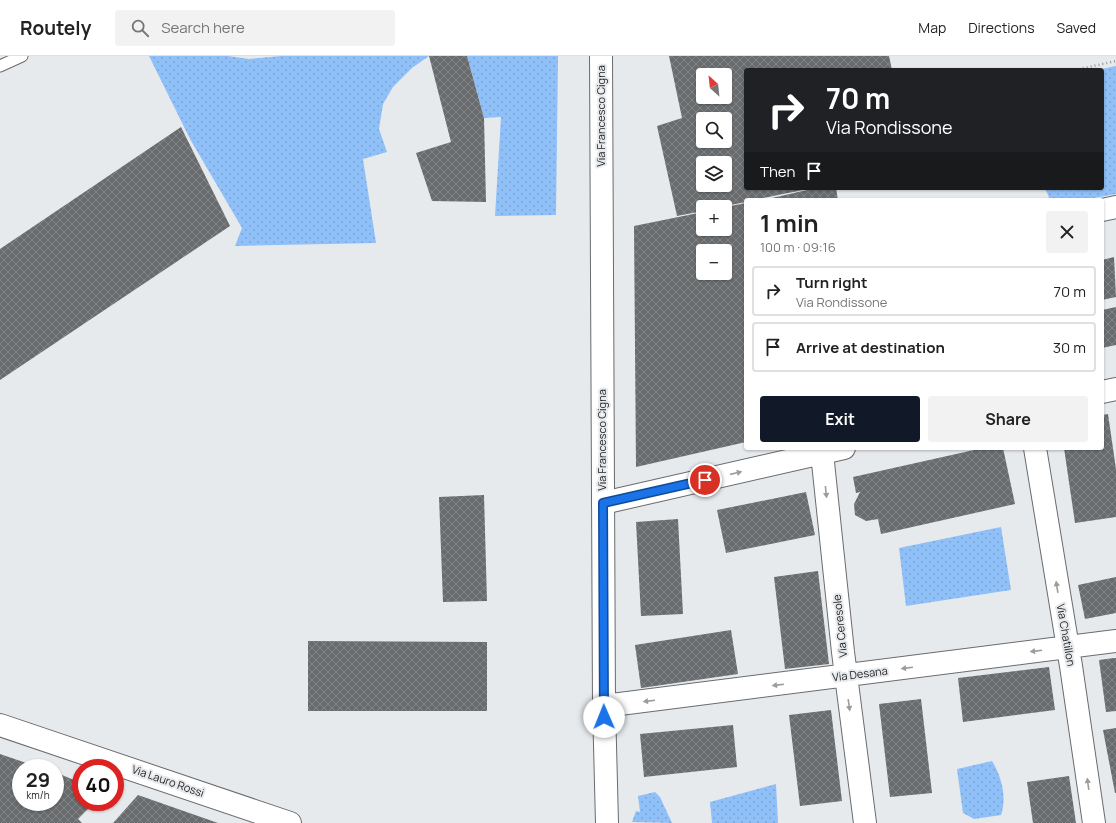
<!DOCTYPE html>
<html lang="en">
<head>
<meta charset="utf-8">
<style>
  body { margin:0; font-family:Manrope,sans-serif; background:#f2f2f2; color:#222; height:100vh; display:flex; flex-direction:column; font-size:15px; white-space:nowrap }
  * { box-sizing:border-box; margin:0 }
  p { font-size:13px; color:#767676 }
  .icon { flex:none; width:22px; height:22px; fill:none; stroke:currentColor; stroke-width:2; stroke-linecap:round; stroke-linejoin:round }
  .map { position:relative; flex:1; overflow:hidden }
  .sheet { position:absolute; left:744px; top:142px; width:360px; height:252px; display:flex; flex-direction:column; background:#fff; border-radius:4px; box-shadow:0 1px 3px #0004 }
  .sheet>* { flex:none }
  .hud { position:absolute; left:744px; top:12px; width:360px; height:122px; border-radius:4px; box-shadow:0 1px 3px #0004; background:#202124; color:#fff; overflow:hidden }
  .needle { width:26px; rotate:333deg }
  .fabs { position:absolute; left:696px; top:12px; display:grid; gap:8px }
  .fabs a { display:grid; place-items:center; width:36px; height:36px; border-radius:4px; background:#fff; box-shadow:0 1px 3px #0004; font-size:20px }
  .speed { position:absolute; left:12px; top:703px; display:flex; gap:8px; font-size:20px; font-weight:700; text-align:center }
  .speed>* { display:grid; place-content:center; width:52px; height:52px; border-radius:50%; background:#fff; box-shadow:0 1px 3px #0004; line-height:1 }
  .speed small { font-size:10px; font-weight:400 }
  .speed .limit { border:6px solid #d22; background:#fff; color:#111 }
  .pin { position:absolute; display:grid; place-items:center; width:34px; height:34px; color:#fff; margin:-17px; border:2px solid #fff; border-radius:50%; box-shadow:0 1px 4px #0007 }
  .me { position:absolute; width:44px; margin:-22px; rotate:359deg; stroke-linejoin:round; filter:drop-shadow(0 0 3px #0008) }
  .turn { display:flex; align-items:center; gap:14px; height:84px; padding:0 16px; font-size:18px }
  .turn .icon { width:52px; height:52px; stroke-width:2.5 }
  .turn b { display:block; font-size:28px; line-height:34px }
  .then { display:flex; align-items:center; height:38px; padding:0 16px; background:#0003; gap:8px; font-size:15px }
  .round { display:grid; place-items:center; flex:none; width:42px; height:42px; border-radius:4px; background:#f2f2f2 }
  .headline { display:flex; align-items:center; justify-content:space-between; height:68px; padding:0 16px }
  h1 { font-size:24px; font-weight:700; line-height:30px }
  .button { display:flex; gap:8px; margin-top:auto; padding:8px 16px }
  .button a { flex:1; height:46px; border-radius:4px; background:#111827; color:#fff; font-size:16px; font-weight:700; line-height:46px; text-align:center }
  .button a+a { background:#f2f2f2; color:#222 }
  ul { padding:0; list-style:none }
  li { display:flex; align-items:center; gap:12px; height:50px; margin:0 8px 6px; padding:0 8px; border:2px solid #e0e0e0; border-radius:4px }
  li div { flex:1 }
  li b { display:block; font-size:15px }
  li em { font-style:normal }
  header { display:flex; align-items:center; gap:24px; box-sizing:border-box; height:56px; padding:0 20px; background:#fff; border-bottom:1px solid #e0e0e0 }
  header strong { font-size:19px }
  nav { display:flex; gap:22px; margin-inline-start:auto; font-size:14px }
  .search { width:280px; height:36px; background:#f2f2f2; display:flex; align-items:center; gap:10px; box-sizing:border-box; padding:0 14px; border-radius:4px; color:#767676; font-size:15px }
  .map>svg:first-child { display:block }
  .grass { fill:url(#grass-dots) }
  .building { fill:url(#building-cross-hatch); fill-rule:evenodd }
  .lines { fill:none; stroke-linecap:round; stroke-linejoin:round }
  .lane-casing { stroke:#696b6e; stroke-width:13 }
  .street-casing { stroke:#696b6e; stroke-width:24 }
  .secondary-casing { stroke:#696b6e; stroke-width:24 }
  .path { stroke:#939597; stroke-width:2.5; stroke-dasharray:1 3; stroke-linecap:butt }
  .lane { stroke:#fff; stroke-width:11 }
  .street { stroke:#fff; stroke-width:22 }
  .secondary { stroke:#fff; stroke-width:22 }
  .oneway { fill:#9c9c9d }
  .route-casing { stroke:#114b97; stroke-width:10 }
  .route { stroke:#1a73e8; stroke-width:7 }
  .labels { text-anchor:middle; stroke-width:4; stroke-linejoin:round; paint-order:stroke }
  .street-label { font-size:11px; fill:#232325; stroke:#e7eaed }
</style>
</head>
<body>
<header>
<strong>Routely</strong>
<div class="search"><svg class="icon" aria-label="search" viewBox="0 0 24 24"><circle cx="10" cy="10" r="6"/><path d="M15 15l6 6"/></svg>Search here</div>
<nav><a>Map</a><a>Directions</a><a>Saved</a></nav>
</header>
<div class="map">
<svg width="1116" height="767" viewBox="0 0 1116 767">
  <defs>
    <pattern id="grass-dots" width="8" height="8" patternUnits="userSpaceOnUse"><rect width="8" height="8" fill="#8fc0f8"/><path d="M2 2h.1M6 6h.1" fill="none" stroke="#7ba5d4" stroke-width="1.8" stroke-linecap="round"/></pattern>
    <pattern id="building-cross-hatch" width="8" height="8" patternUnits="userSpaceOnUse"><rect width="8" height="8" fill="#696c6e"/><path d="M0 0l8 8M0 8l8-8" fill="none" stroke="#828486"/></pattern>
  </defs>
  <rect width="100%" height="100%" fill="#e7eaed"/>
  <!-- grass -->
  <path class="grass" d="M149,0H228L249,3L281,0H429L412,12L393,31L383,48L379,73L387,96L363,103L376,187L235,190L242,172L190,83Z
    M467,0H558L556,159L495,160L501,61L484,62Z
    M1116,10V138L1083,144H1050L1045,132H1102V14H1096Z
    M1001,471L1011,534L906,550L899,492Z
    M992,705C1002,721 1007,742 1001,759L974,763L963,757L957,713Z
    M776,728L778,767H712L710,746Z
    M655,736L660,741L672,767L632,766L636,755L640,756L638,740Z"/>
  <!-- building -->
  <path class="building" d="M429,0H467L484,62L486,146L432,145L416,97L451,86Z
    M669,0H889L892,14H746V132L808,133L754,144H746V146L720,151H703V155L677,160L657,70L682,62ZM703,19H725V41H703ZM703,63H725V85H703ZM703,107H725V129H703Z
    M181,71L230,170L0,324V193Z
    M816,132H836L838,144H763Z
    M746,147V386L636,411L634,170L703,156V173H725V151ZM703,195H725V217H703Z
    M1114,201L1116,241L1102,244V204Z
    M1116,251V289L1102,292V254Z
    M1108,358L1116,413V461L1075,467L1064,392H1102V359Z
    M983,392H1003L1015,448L881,478L878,463L866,465L855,459L854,448L860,436L856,437L853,421Z
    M806,436L815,479L726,497L717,454Z
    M484,439L487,545L443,546L439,441Z
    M678,463L683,558L641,560L636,466Z
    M818,515L829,608L785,613L774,521Z
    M1116,521V557L1085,563L1078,529Z
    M731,574L738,618L641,632L635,589Z
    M308,585L487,586V655H308Z
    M1114,602H1116V655L1106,656L1099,604Z
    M1049,611L1055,654L963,666L958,622Z
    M921,643L932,737L890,741L879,648Z
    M831,654L842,745L800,750L789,659Z
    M733,669L737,711L644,721L640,678Z
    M1116,672V737H1115L1103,674Z
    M0,698L41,712H21V746H55V716L81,727V746H95L78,763L82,767H0Z
    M1069,720L1076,767H1033L1027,726Z
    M138,739L218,767H113Z"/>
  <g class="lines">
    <!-- lane casing -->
    <g class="lane-casing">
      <path id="lane" d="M0,10L22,0"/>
    </g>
    <!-- street casing -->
    <g class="street-casing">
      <path id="street" d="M1102,154L1116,151
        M1102,336L1116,333
        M1035,392L1071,610L1094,767
        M822,397L843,596L865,767
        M603,447L844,392
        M604,650L1116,585"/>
    </g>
    <!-- secondary casing -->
    <g class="secondary-casing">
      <path id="secondary" d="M601,0L604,650L607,767
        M0,669L290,767"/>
    </g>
    <!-- path -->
    <path class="path" d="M1075,14L1116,5"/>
    <!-- lane -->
    <use href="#lane" class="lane"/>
    <!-- street -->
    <use href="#street" class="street"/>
    <!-- secondary -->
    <use href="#secondary" class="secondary"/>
  </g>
  <!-- one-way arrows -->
  <defs><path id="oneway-solid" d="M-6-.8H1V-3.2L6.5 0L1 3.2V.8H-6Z"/></defs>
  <g class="oneway">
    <use href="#oneway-solid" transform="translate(736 417) rotate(-13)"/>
    <use href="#oneway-solid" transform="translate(826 436) rotate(84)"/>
    <use href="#oneway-solid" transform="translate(1057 531) rotate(-99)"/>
    <use href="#oneway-solid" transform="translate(1036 595) rotate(173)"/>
    <use href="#oneway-solid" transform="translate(907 612) rotate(173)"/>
    <use href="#oneway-solid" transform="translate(778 629) rotate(173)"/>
    <use href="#oneway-solid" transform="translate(649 645) rotate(173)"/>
    <use href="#oneway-solid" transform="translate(849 649) rotate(82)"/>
    <use href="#oneway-solid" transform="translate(1088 728) rotate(-98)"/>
  </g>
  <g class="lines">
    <!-- route casing -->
    <g class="route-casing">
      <path id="route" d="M604,661L603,447L705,424"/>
    </g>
    <!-- route -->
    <use href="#route" class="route"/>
  </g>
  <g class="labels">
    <!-- street labels -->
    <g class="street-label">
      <text transform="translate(601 60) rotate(-90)" y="4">Via Francesco Cigna</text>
      <text transform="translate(602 384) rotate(-90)" y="4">Via Francesco Cigna</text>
      <text transform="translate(840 570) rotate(-96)" y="4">Via Ceresole</text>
      <text transform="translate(1066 579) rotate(80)" y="4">Via Chatillon</text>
      <text transform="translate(860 618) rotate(-7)" y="4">Via Desana</text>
      <text transform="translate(168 725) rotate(19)" y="4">Via Lauro Rossi</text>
    </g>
  </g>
</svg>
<div class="fabs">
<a><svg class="needle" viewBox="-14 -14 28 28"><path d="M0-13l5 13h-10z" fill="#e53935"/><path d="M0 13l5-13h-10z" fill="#767676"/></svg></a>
<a><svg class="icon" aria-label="search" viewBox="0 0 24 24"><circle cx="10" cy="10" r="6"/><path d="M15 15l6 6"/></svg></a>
<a><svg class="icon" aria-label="layers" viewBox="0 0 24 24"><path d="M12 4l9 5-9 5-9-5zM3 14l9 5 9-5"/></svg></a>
<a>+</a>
<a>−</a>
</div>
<div class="speed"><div>29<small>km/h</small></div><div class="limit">40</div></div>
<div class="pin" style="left:705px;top:424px;background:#d93025"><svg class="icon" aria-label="arrive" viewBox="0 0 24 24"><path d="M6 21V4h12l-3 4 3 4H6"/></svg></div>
<svg class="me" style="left:604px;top:661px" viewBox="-20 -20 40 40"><circle r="19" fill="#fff"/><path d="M0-13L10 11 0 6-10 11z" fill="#1a73e8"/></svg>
<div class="hud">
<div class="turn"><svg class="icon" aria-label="right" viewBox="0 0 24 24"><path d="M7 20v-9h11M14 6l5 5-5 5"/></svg><div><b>70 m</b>Via Rondissone</div></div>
<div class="then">Then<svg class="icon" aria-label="arrive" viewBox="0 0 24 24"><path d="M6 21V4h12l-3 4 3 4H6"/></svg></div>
</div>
<section class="sheet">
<div class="headline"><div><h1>1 min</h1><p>100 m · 09:16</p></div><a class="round"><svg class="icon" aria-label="close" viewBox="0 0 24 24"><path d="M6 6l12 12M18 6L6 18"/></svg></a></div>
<ul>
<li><svg class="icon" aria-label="right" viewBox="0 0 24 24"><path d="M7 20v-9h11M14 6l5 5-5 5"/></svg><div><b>Turn right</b><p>Via Rondissone</p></div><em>70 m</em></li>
<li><svg class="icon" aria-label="arrive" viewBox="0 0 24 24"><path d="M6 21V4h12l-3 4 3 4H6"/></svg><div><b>Arrive at destination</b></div><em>30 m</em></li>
</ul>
<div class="button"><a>Exit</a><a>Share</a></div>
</section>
</div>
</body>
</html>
